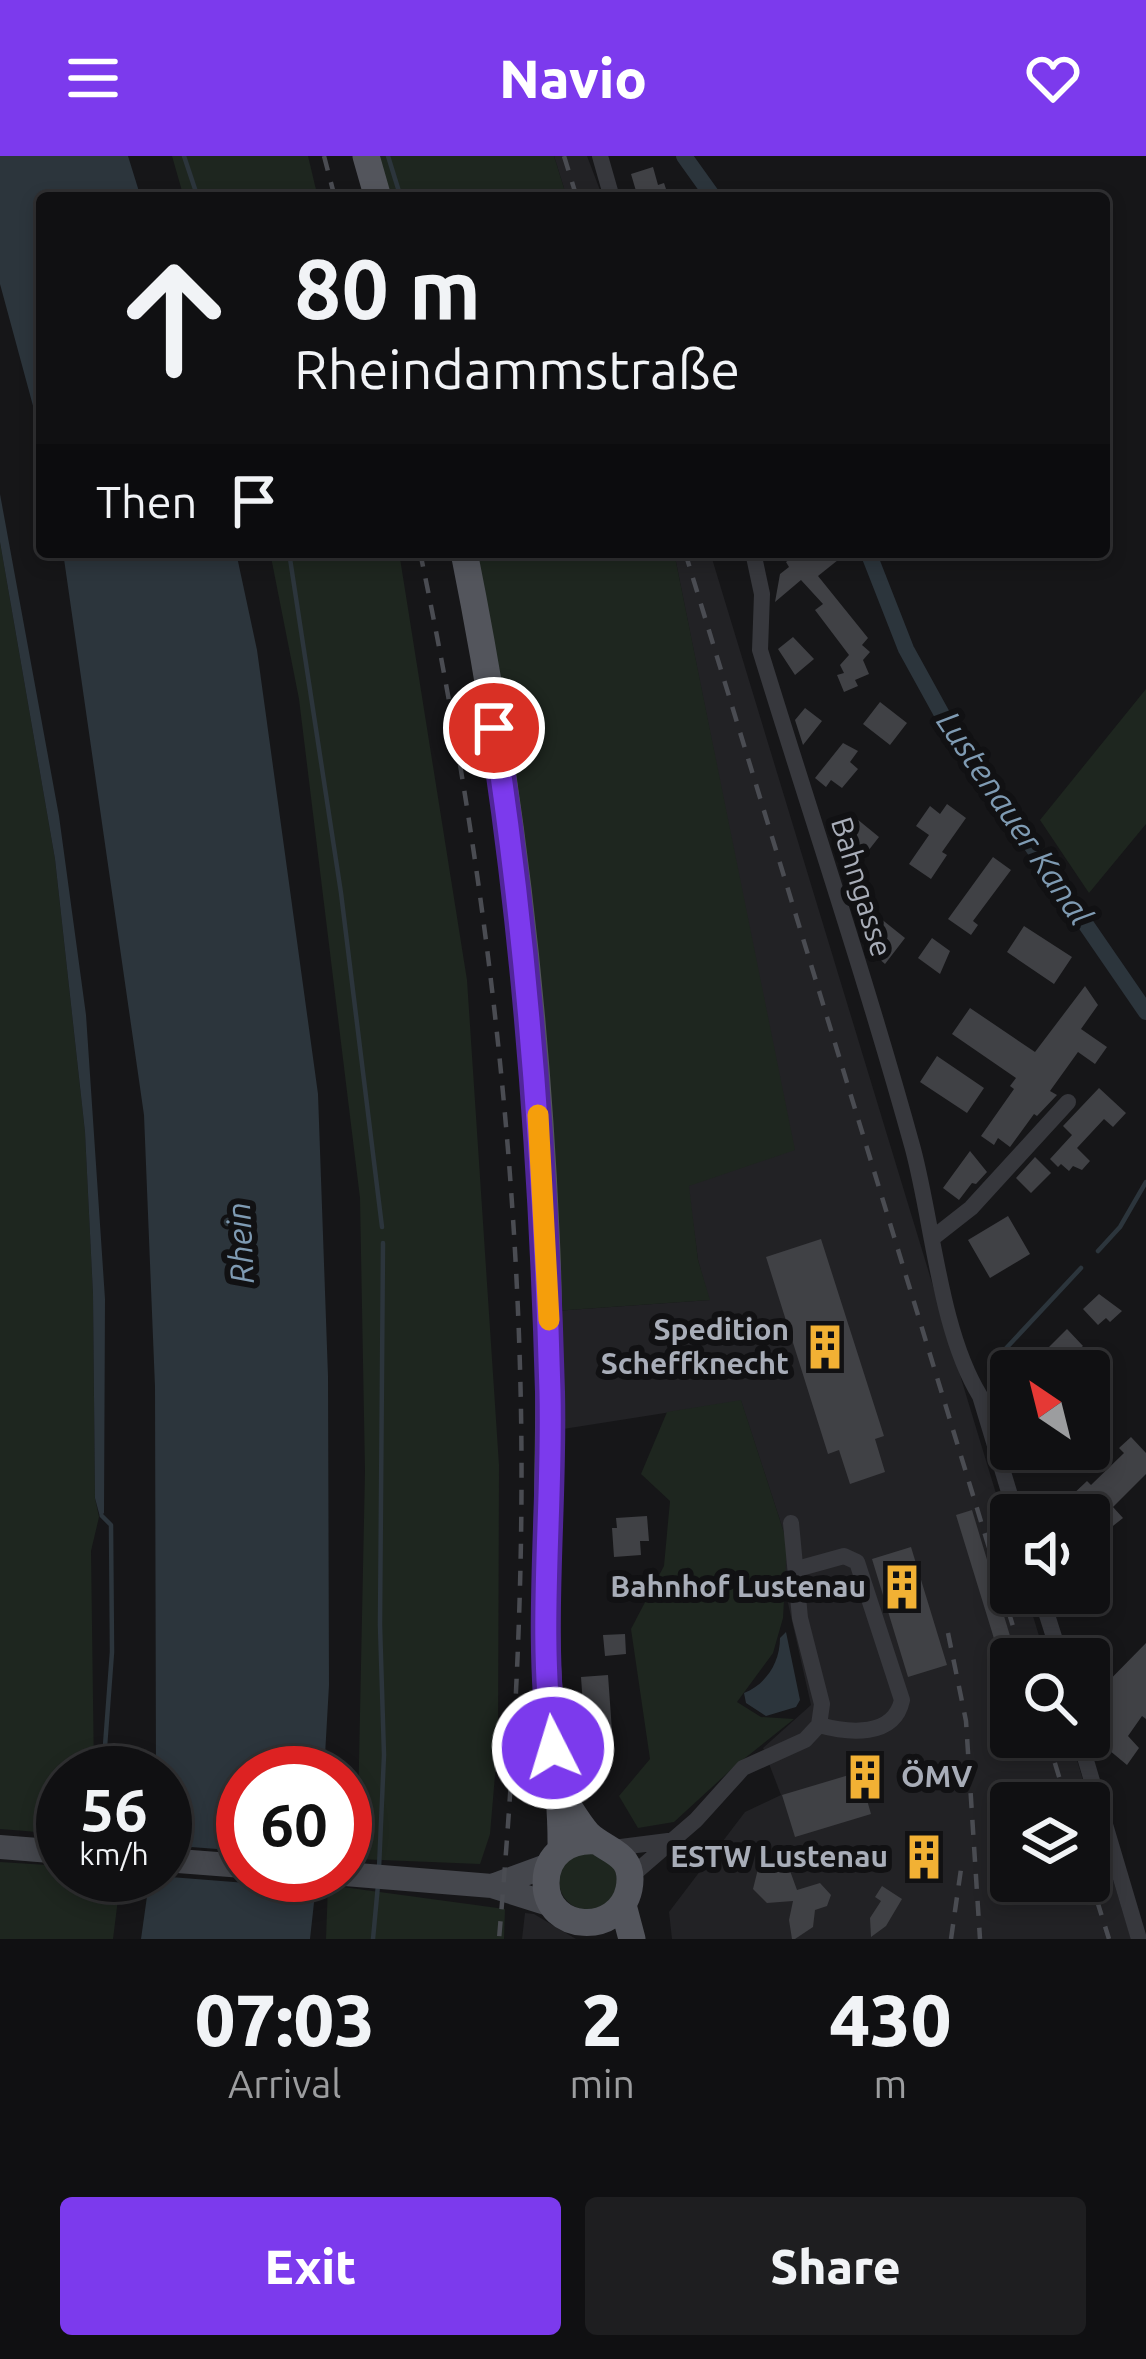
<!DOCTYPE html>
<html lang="en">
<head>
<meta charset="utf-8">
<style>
  body { margin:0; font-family:Ubuntu,sans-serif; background:#1e1e20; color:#f1f3f6; height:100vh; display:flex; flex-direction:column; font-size:45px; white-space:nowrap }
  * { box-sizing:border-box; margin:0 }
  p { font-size:39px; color:#9c9d9f }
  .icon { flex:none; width:66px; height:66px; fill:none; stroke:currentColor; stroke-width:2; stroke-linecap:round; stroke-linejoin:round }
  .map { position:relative; height:1783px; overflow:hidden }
  .panel { display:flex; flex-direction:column; background:#101012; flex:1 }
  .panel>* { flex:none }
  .hud { position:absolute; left:36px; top:36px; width:1074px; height:366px; border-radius:12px; box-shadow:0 6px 18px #0003,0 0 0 3px #303032; background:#101012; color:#f1f3f6; overflow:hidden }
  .needle { width:78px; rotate:325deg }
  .fabs { position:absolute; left:990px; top:1194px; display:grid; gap:24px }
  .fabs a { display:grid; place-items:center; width:120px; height:120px; border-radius:12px; background:#101012; box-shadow:0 6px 18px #0003,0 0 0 3px #303032; font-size:60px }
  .speed { position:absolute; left:36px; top:1590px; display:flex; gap:24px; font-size:60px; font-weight:700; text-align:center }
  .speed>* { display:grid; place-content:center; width:156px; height:156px; border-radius:50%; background:#101012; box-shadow:0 6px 18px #0003,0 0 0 3px #303032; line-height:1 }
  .speed small { font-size:30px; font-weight:400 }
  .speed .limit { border:18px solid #d22; background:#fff; color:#111 }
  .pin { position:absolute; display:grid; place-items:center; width:102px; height:102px; color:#fff; margin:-51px; border:6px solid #fff; border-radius:50%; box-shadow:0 3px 12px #0007 }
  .me { position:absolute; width:132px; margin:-66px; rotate:355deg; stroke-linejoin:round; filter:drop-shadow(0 0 9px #0008) }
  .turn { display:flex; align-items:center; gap:42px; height:252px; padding:0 60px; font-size:54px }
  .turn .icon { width:156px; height:156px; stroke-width:2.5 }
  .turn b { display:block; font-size:84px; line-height:102px }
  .then { display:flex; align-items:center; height:114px; padding:0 60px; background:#0003; gap:24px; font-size:45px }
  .eta { display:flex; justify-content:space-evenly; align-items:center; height:204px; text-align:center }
  .eta b { font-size:72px; font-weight:800; line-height:84px }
  .action { display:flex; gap:24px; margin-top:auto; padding:24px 60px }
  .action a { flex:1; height:138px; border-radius:12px; background:#7c3aed; color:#fff; font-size:48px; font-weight:800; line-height:138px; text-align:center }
  .action a+a { background:#1e1e20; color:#f1f3f6 }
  header { display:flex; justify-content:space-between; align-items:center; height:156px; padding:0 60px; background:#7c3aed; color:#fff; font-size:54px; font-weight:800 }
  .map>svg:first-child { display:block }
  .built { fill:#222225; fill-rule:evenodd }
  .green { fill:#1e261f }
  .water { fill:#2c353c }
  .pier { fill:#161618 }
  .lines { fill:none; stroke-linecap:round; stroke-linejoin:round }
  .stream { stroke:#2c353c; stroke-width:4.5 }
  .canal { stroke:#2c353c; stroke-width:16 }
  .building { fill:#404145 }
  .street { stroke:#37383d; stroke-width:16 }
  .secondary { stroke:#45474d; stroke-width:24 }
  .primary { stroke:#53555c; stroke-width:27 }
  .rail { stroke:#4a4c52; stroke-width:4.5; stroke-dasharray:15 12; stroke-linecap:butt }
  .route-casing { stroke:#51269a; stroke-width:30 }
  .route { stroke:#7c3aed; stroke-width:21 }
  .slow { stroke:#f59e0b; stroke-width:21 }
  .labels { text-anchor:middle; stroke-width:12; stroke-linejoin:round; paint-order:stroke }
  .street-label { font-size:30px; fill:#a8adb8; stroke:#111113 }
  .poi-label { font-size:30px; font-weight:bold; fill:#a8adb8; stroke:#111113; text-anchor:end }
  .water-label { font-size:33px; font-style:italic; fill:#7f9bb3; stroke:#111113 }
</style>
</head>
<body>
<header><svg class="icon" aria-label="menu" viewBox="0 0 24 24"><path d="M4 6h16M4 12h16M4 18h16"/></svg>Navio<svg class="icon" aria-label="heart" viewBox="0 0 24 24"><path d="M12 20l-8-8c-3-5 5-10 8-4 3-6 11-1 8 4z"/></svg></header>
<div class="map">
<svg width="1146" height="1783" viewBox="0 0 1146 1783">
  <rect width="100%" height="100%" fill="#161618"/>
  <!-- built -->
  <path class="built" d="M554,0H587L603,42H567Z
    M674,396H710L1008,1377L1011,1437H1026L1046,1503H1011V1581H1070L1131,1783H672L669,1756L745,1656L781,1639L763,1592L811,1549L783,1425L787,1386L741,1245L557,1274L554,1155L709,1144L698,1104L688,1030L769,872ZM1011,1647H1089V1725H1011Z
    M525,1757L534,1758L576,1783H522Z"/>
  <!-- green -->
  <path class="green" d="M172,0H308L318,42H184Z
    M373,0H554L567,42H386Z
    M0,386L55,703L85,976L93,1138L95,1342L99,1361L91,1395L94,1617H63V1678L0,1673Z
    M270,396H399L467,824L499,1309L498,1584L490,1678L480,1708L357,1703L365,1315L360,1042L299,543Z
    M471,396H674L795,994L689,1030L698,1104L710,1144L554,1155Z
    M1146,533V668L1089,737L1040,664Z
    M741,1244L787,1386L783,1462L773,1497L737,1546L761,1561L794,1563L735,1610L674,1666L638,1672L619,1640L650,1603L631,1473L664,1410L670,1345L641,1318L667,1256Z
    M559 1725a29 29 0 1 1 58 0a29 29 0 1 1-58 0Z
    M0,1706L63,1710V1719H121L113,1783H0Z
    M328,1729L505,1753L504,1783H326Z"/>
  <!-- water -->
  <path class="water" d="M0,0H128L141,42H42V283L0,128Z
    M0,338L59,660L86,859L105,1143L104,1357L100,1361L95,1342L93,1138L85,976L55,703L0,386Z
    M63,396H236L257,494L318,938L328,1220L329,1529L324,1617H243V1719H317L310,1783H141L150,1719H165V1617H156L155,1231L144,959Z
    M786,1476L800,1544L796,1551L766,1560L746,1547L744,1537C766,1528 780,1507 780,1482Z"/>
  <!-- pier -->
  <path class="pier" d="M165,1689L243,1695V1719H323L321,1733L145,1719H165Z"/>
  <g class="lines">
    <!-- stream -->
    <path class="stream" d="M184,0L198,42
      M388,0L401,42
      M289,396L341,737L382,1071
      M1098,1095L1120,1071L1146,1026
      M997,1202L1081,1112
      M102,1360L111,1369L112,1496L103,1617
      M379,1712L384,1599L380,1469L383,1087
      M373,1783L378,1729"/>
    <!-- canal -->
    <path class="canal" d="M684,0L714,42
      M868,396L906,493L944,562L1146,856"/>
  </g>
  <!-- building -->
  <path class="building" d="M653,11L658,29L664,27L669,42H625V39L636,35L631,18Z
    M799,396H848L818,420L868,482L862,489L870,496L863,504L869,518L855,524L858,530L844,536L837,519L844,517L840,509L849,499L815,454L823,448L801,424L775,446L780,418L789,411L786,406Z
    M793,481L814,503L795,519L778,493Z
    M880,546L907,567L890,589L863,568Z
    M805,552L822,565L803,589L795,564Z
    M843,587L858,595L850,606L858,613L842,632L831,624L826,631L815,622Z
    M947,648L966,662L942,696L947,699L931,723L909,708L929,679L916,670L930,650L940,658Z
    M857,663L879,681L861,704L840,684Z
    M993,701L1011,714L973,765L978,769L971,779L948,763Z
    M875,758L905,782L885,808L867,792L861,774Z
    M1024,770L1072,801L1054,828L1007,796Z
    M932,782L950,795L940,818L918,802Z
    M1085,830L1098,849L1081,873L1107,891L1095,908L1078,896L1050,935L1057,939L1037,960L1034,958L1010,991L998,982L994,989L981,980L1014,933L1010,930L1016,922L952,878L970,852L1035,896Z
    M937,900L984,932L967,957L920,926Z
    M1099,932L1126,957L1113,971L1104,963L1077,992L1090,1005L1082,1014L1073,1010L1069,1015L1061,1008L1058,1011L1050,1003L1072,979L1063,970Z
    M970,995L987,1016L976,1028L972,1027L959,1044L943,1032Z
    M1035,1001L1051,1017L1031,1037L1016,1022Z
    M1008,1060L1030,1098L990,1122L968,1084Z
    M821,1083L884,1280L875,1283L885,1316L850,1328L839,1294L828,1298L766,1101Z
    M1099,1138L1122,1155L1110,1166L1106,1162L1098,1169L1083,1153Z
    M1067,1173L1083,1190L1070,1201L1074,1205L1064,1215H1025Z
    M1131,1281L1146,1297V1318L1113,1351L1123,1362L1089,1389V1359L1069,1342L1087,1325L1091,1329L1124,1297L1119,1292Z
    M972,1354L1017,1503H1011V1528H1008L956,1359Z
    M647,1360L649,1385H640L641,1399L614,1401L612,1372H617L616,1362Z
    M911,1391L947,1509L908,1521L872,1403Z
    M625,1478L626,1498L605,1500L603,1479Z
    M1146,1487V1563L1142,1560L1128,1580L1139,1592L1127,1609L1097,1584L1113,1563L1090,1544Z
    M608,1519L612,1575L585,1577L581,1521Z
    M859,1616L871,1658L795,1681L782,1639Z
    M929,1679L940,1717L918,1723L907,1686Z
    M770,1706L789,1712L797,1734L820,1727L831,1739L827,1750L815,1754L813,1771L795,1783H792L789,1764L793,1745L767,1747L753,1733L758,1713Z
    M882,1730L902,1743L886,1770L871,1781L870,1762L881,1745L875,1741Z"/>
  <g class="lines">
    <!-- street -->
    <path class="street" d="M600,0L612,42
      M753,396L762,438L760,494C811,660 867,826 913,993C933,1068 940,1175 980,1240L1016,1359
      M934,1081L971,1052L1068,946
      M791,1367L800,1462L822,1548L819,1569
      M797,1413L844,1400L857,1406L902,1544C894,1582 848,1577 819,1569
      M1040,1437L1061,1503
      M1079,1581L1139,1783
      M613,1692L668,1685
      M629,1722L696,1664L743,1612L805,1584L819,1569"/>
    <!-- secondary -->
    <path class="secondary" d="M0,1691L63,1696
      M165,1704L243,1710
      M345,1718L492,1730L552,1749
      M492,1730L549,1709"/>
    <!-- primary -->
    <path class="primary" d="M366,0L378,42
      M464,396C509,619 536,848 546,1075C553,1215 545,1354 547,1494C548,1561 562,1627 561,1693
      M561,1639C570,1652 578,1667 588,1678C606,1696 636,1696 629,1733C619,1780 546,1777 546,1727C546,1698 569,1683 596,1685
      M623,1749L632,1783"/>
    <!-- rail -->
    <path class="rail" d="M324,0L335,42
      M564,0L577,42
      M420,396C479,677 516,967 521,1255C524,1431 514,1608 499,1783
      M685,396L1023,1503
      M948,1477L966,1565L980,1783
      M1047,1581L1067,1647
      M1089,1719L1109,1783
      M951,1783L962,1706"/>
  </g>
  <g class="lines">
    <!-- route casing -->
    <g class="route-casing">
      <path id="route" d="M494,572C528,792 544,1013 550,1236C553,1354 537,1474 553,1592"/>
    </g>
    <!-- route -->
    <use href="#route" class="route"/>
    <!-- slow -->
    <path class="slow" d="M538,959L549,1164"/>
  </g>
  <!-- icons -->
  <defs>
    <g id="building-bare" transform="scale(3.6)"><path d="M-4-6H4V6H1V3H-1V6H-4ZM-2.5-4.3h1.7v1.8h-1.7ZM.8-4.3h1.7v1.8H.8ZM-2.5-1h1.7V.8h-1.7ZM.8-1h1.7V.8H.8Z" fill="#f2b134" stroke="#111113" stroke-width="2.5" paint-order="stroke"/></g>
  </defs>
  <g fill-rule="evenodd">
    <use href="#building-bare" x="825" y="1191"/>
    <use href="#building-bare" x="902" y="1431"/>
    <use href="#building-bare" x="865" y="1621"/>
    <use href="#building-bare" x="924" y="1701"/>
  </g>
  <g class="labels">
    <!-- street labels -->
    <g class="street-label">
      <text transform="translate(861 731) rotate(73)" y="10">Bahngasse</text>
    </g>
    <!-- poi labels -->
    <g class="poi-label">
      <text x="789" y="1184">Spedition<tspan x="789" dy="34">Scheffknecht</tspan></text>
      <text x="866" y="1441">Bahnhof Lustenau</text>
      <text x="901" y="1631" text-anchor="start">ÖMV</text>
      <text x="888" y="1711">ESTW Lustenau</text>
    </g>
    <!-- water labels -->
    <g class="water-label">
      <text transform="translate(1015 662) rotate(56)" y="12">Lustenauer Kanal</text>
      <text transform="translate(240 1087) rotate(-93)" y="12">Rhein</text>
    </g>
  </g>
</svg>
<div class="fabs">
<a><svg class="needle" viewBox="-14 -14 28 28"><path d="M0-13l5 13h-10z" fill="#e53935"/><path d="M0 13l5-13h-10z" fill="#9c9d9f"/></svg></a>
<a><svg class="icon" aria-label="sound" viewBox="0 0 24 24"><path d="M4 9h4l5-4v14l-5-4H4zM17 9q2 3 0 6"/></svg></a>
<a><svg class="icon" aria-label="search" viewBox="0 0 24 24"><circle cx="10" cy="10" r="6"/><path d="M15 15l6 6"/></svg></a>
<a><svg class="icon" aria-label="layers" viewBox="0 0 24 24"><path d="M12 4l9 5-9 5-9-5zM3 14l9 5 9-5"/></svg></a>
</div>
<div class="speed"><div>56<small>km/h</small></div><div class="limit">60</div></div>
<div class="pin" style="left:494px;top:572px;background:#d93025"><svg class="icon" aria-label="arrive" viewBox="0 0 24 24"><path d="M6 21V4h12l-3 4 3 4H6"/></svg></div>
<svg class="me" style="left:553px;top:1592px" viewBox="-20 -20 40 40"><circle r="17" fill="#7c3aed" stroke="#fff" stroke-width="3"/><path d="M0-11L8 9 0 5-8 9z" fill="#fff"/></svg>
<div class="hud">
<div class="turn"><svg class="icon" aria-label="ahead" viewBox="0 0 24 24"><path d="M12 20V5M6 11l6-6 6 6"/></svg><div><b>80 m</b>Rheindammstraße</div></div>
<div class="then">Then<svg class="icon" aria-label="arrive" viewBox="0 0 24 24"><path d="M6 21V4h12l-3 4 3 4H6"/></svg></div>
</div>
</div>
<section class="panel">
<div class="eta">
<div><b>07:03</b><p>Arrival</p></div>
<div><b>2</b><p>min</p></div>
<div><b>430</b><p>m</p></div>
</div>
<div class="action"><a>Exit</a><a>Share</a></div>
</section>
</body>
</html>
